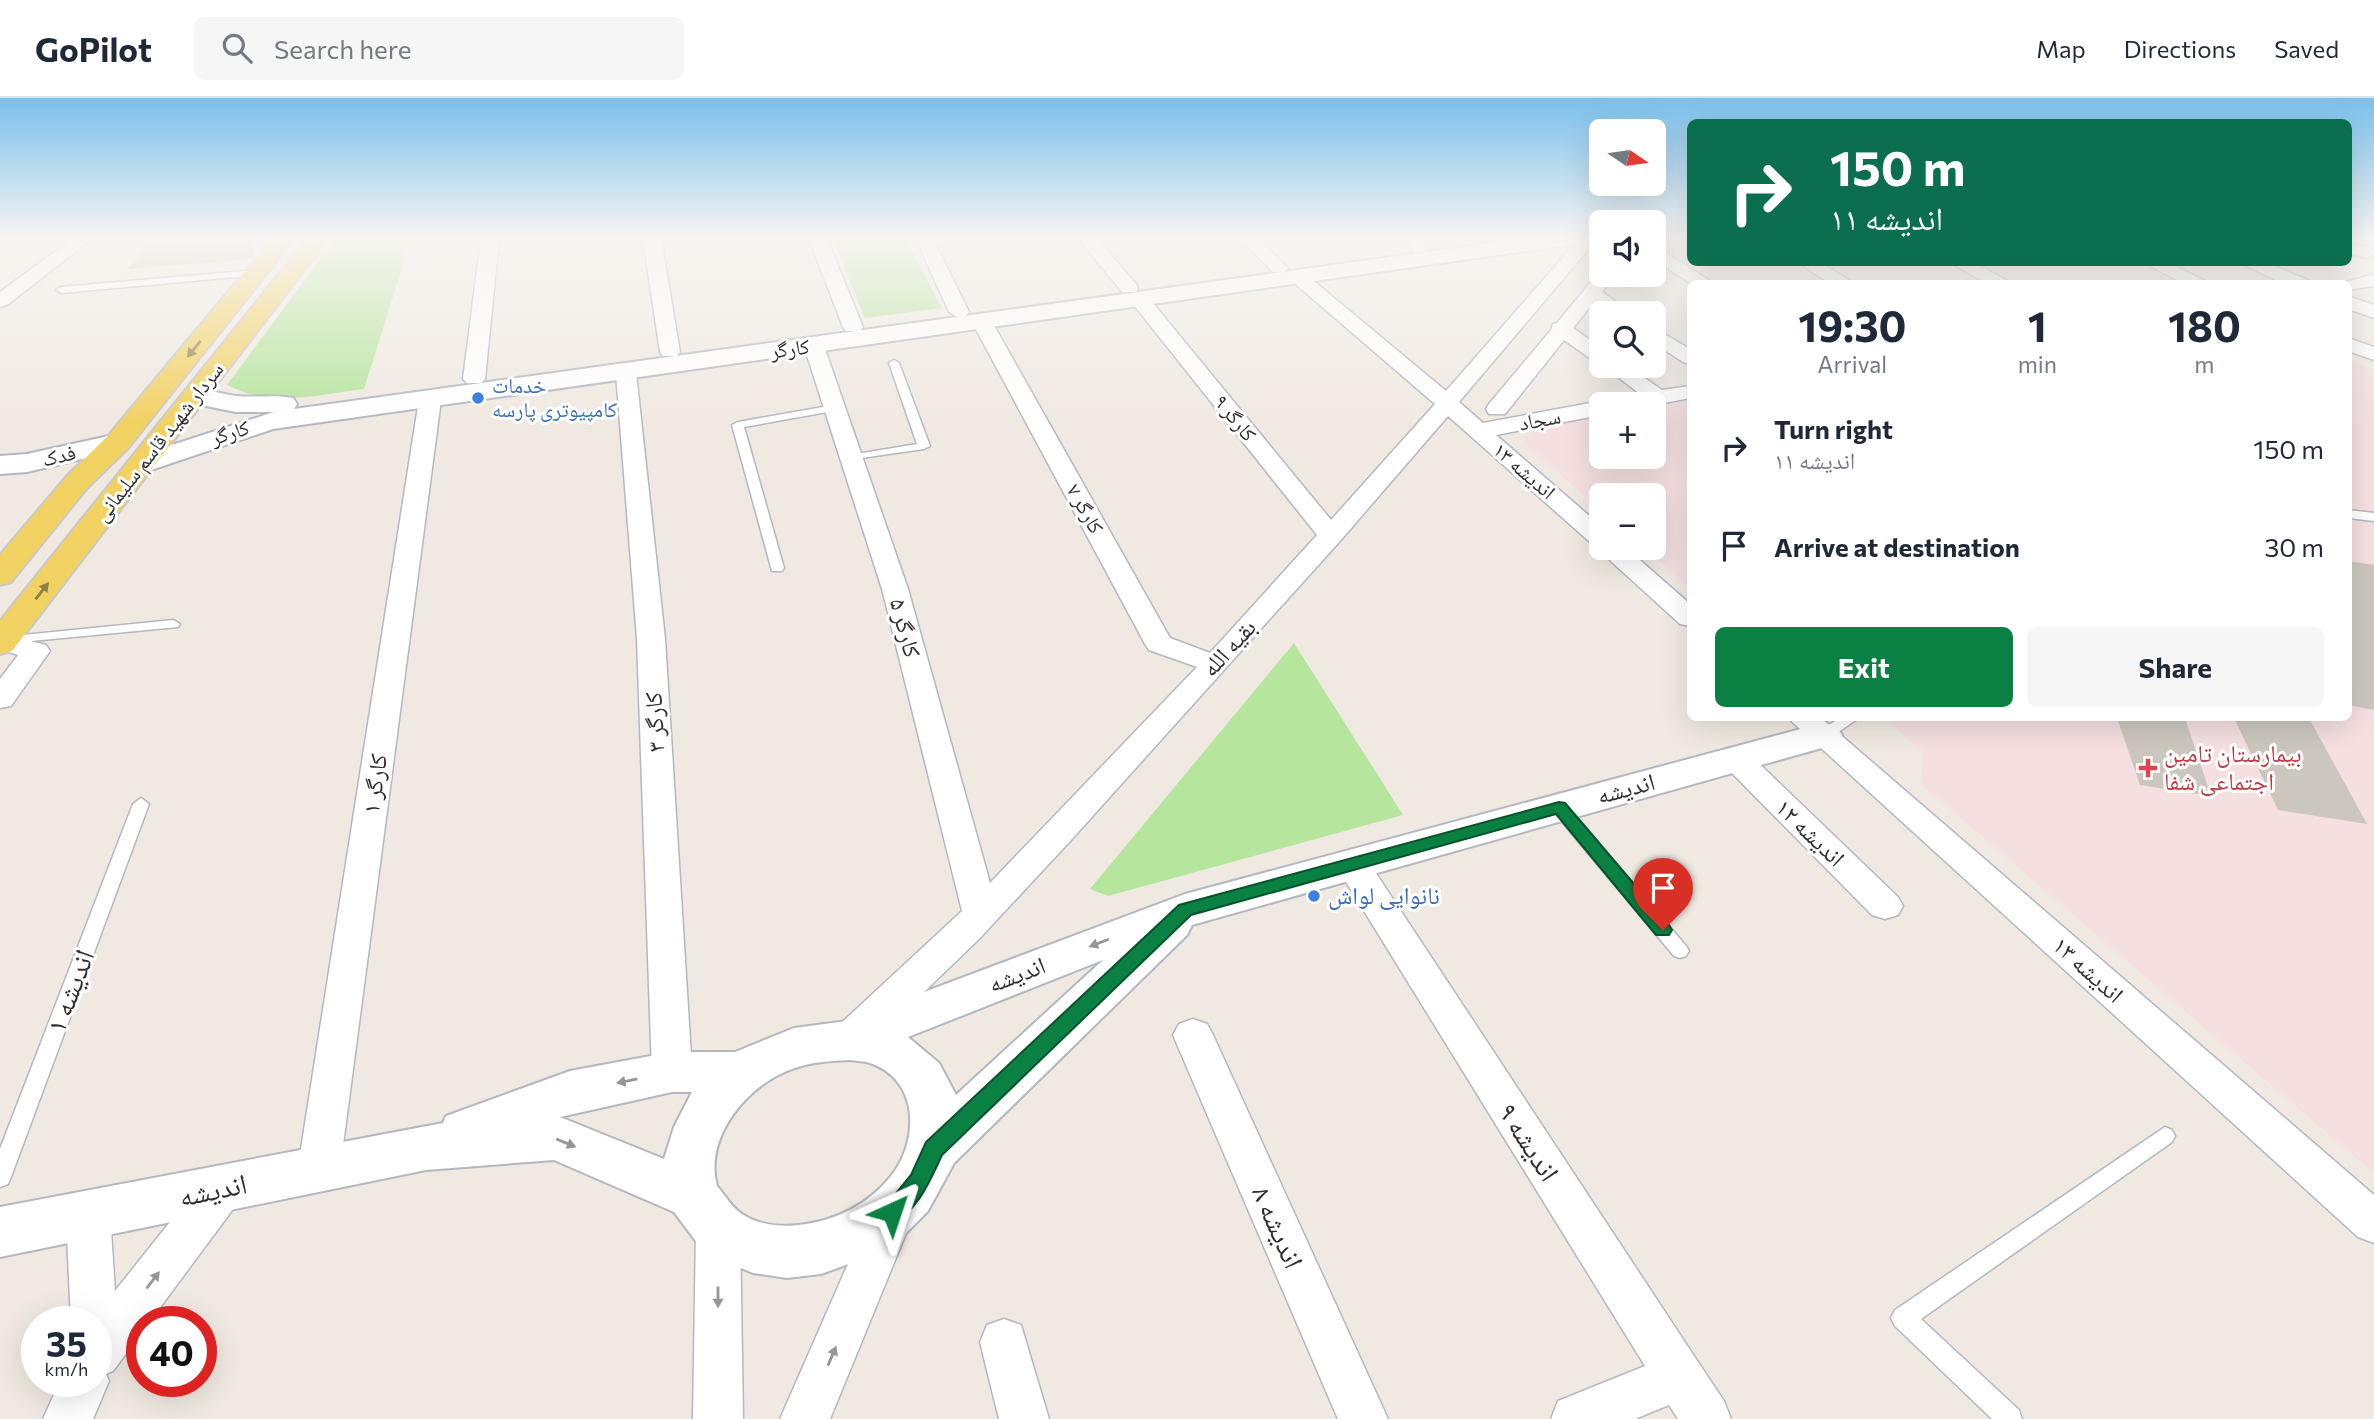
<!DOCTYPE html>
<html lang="en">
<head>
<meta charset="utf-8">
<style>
  body { margin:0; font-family:Commissioner,"Noto Naskh Arabic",sans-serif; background:#f6f6f7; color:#1f2937; height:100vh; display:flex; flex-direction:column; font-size:26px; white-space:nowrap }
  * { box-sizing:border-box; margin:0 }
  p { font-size:23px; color:#747a83 }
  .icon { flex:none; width:38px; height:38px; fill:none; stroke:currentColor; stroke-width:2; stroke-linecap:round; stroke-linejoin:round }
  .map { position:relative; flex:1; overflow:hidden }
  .panel { position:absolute; left:1687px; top:182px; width:665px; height:441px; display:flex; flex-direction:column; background:#fff; border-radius:10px; box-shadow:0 7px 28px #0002 }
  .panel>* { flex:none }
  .banner { position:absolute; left:1687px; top:21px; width:665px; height:147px; border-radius:10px; box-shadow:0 7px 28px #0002; background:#0b6e4f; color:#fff; overflow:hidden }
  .needle { width:46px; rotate:103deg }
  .tools { position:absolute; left:1589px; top:21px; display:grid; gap:14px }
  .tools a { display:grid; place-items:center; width:77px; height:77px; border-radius:10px; background:#fff; box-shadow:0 7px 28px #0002; font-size:35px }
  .speed { position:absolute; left:21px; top:1208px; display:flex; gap:14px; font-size:35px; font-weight:700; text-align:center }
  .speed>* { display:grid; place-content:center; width:91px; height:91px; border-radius:50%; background:#fff; box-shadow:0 7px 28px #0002; line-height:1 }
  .speed small { font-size:18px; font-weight:400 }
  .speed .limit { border:10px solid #d22; background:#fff; color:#111 }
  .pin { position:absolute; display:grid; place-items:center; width:60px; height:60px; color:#fff; margin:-72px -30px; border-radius:50% 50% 50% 0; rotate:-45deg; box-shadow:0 0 7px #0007 }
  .pin .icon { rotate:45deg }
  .me { position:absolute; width:77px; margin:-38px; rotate:42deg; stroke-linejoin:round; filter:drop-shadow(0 0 5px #0008) }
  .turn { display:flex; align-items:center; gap:24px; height:147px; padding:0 28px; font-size:32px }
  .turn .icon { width:91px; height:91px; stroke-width:2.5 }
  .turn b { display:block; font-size:49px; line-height:60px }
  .eta { display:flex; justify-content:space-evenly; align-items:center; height:119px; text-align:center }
  .eta b { font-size:42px; font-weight:700; line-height:49px }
  .primary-button { display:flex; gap:14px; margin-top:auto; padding:14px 28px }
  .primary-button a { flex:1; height:80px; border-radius:10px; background:#0b8043; color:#fff; font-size:28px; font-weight:700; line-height:80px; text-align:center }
  .primary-button a+a { background:#f6f6f7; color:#1f2937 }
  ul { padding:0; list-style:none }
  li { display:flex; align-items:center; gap:21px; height:98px; padding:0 28px }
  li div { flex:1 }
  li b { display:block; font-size:26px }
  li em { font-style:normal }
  header { display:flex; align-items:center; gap:42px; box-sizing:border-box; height:98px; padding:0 35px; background:#fff; border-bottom:2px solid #e0e1e3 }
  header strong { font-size:33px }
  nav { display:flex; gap:38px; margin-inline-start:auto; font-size:24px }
  .search { width:490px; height:63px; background:#f6f6f7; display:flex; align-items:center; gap:18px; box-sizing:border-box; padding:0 24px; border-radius:10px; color:#747a83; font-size:26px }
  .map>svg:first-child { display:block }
  .medical { fill:#f5dfe0 }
  .green { fill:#b6e59e }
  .building { fill:#cbc7bf }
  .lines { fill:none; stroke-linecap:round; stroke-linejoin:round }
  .lane-casing { stroke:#b4b7c1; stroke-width:3 }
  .street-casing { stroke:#b4b7c1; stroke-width:3 }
  .secondary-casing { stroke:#b4b7c1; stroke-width:4 }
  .primary-casing { stroke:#c9c9c9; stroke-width:4 }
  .lane { fill:#fff; fill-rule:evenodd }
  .street { fill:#fff; fill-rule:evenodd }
  .secondary { fill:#fff; fill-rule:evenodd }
  .primary { fill:#f2d163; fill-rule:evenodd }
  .oneway { fill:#908048 }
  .oneway2 { fill:#969696 }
  .route { fill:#0b8043; stroke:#07532c; stroke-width:2 }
  .shop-dot { fill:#3f7fe0; stroke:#fff; stroke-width:2.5 }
  .health-dot { fill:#e0444e; stroke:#fff; stroke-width:2.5 }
  .labels { text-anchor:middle; stroke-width:6; stroke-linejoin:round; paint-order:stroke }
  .far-street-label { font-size:21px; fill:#2e2e2e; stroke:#fff }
  .far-shop-label { font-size:21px; fill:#366cbe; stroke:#fff; text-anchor:start }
  .street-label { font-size:24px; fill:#2e2e2e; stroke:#fff }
  .health-label { font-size:24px; fill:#be3a42; stroke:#fff; text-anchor:start }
  .shop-label { font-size:24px; fill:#366cbe; stroke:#fff; text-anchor:start }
  .near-street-label { font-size:28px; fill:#2e2e2e; stroke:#fff }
</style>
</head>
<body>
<header>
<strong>GoPilot</strong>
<div class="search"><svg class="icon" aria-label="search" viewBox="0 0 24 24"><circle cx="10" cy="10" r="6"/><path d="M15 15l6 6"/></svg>Search here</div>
<nav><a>Map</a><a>Directions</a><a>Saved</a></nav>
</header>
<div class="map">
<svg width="2374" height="1321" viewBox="0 0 2374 1321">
  <rect width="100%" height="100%" fill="#efe9e1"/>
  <!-- medical -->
  <path class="medical" d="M2349,262L2374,273V1075L1921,686L1923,653L1883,620H2348Z
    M1690,302V490L1644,450H1654V397H1601V413L1526,346V338L1534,332L1601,318V359H1654V309Z"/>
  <!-- green -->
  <path class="green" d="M335,141H411L364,291C315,297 273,310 227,287Z
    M833,141H906L942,210L865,220Z
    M1294,545L1403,717L1108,798L1090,791Z"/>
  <!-- building -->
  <path class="building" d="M156,141H253L254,158L252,161L127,171Z
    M2348,463L2374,467V612L2348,607Z
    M2117,620H2185L2211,698L2140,687Z
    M2234,620H2309L2367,726L2278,712Z"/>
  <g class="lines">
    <!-- lane casing -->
    <g class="lane-casing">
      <path id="lane" d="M256,172L261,175L259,177L61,195L56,192L61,189Z
        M894,262L899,265L930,348L924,351L847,362V358L851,357L917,346L889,265Z
        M834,307L838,308V312L744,329L784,470L782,473H772L732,327L738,324Z
        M2348,412L2374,415V423L2348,420Z
        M173,522L180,526L178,529L0,546V540L3,539Z
        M1841,620H1859L1828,641H1818L1815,637L1818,633Z
        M141,700L149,706L11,1079L8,1086L0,1089V1051L133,706Z
        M1559,703L1565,705L1686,848L1689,853L1686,858L1680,860L1674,858L1553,713L1551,709Z
        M2165,1029L2172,1032L2175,1038L2172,1044L1921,1221L2019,1312L2022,1321H1992L1895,1228L1891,1220L1895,1212Z"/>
    </g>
    <!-- street casing -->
    <g class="street-casing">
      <path id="street" d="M72,141H92L7,207L0,209V194Z
        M481,141H499L485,281L481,285H467L463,281Z
        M643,141H661L680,254L677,258H663L660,254Z
        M809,141H827L863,229L860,233H846L843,229Z
        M916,141H933L969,214L966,218L959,220L949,214Z
        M1079,141H1097L1136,186L1138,190L1136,194H1122Z
        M1241,141H1259L1288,170L1285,174H1273Z
        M1402,141H1421L1430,150L1427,154H1415Z
        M1579,141H1597L1459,304L1483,325L1601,303L1609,305L1601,306V317L1496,337L1601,428V450H1626L1690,506V528L1680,526L1602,455L1599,448L1592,446L1448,318L1340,443L1072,741L979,841L866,950L852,955L838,950L832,939L838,928L962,813L882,491L804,248L807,244H821L824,248L908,491L990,785L1197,569L1149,552L1145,546L972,224L975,220H989L992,224L1170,540L1210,555L1317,437L1133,206L1131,202L1133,198H1147L1331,422L1435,306L1292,183L1289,179L1292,175H1304L1446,293Z
        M2348,144L2372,151L2374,156L2366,160L2348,155Z
        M1654,150L1660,151L1715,186H1692L1654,162Z
        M1797,164H1820L1855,186H1831Z
        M1949,164H1973L2013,186H1988Z
        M2142,164H2167L2211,186H2185Z
        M2238,164H2264L2308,182L2310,186H2284Z
        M1600,173L1601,177H1615L1602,194L1632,215H1609L1593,205L1573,230L1601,250V265L1594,263L1564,242L1505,316H1489L1486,311L1489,306L1551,232L1553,226L1557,225Z
        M2374,176V188L2348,192V186H2340Z
        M2348,198L2374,207V220L2348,211Z
        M1654,230L1690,251V266L1683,264L1654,245Z
        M2348,240L2374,249V262L2348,253Z
        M1604,268H1627L1662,292L1690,288V300L1654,307L1612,306L1615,301L1640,296Z
        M626,269L633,271L636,275L665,541L692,974L686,986L672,991L658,986L652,974L637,541L616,275L619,271Z
        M430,295L438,297L441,302L340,1070L334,1083L319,1089L304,1083L298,1070L419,302L422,297Z
        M0,535L46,547L50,553L11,608L0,610V581L18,557L0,551Z
        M1788,620H1821L2374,1097V1145L2358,1139Z
        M1736,651L1747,654L1898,799L1903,808L1898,817L1885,821L1872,817L1725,668L1720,661L1725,654Z
        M1352,754L1364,757L1696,1261L1724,1303L1731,1321H1678L1669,1307L1635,1321H1551L1558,1303L1645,1268L1335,766L1340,757Z
        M1193,921L1207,926L1213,937L1388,1321H1338L1173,937L1179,926Z
        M224,1070L239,1075L246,1089L239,1103L150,1223H142V1234L113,1273L106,1276L109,1283L93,1321H43L60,1283H96V1223H71L66,1117L72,1103L88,1097L104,1103L110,1117L115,1193L209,1075Z
        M892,1096L908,1102L914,1116L830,1321H780L876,1102Z
        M718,1111L734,1117L740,1131L743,1321H693L696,1131L702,1117Z
        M1004,1221L1021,1227L1049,1321H999L980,1244L987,1227Z"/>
    </g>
    <!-- secondary casing -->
    <g class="secondary-casing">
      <path id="secondary" d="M1520,141H1578L1575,145L1568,147L273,331L142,375L132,372L128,366L132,360L274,314H236L186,304L182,298L186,292C203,288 219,296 236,298C255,300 275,296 293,300L297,306L294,311Z
        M118,336L128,338L132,344L128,350L27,374L0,376V358L27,356Z
        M1823,625L1836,628L1842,637L1836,646L1192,827L1187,837L954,1065L928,1113L903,1138L874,1156L854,1164L821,1176L787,1180L753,1175L734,1167L701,1150L674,1114L554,1062L426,1072L0,1159V1109L443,1025L446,1018L570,973L672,954H735L794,930L847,923L1185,796ZM1103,862L956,997L939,965L908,939ZM849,962C856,963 864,963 870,965C920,982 919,1043 891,1078C868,1107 835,1123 799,1127C780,1129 758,1127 742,1116C731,1109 725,1097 717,1088C703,1038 750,984 795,970C812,964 831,963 849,962ZM672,994H692L674,1029L664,1061L560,1019Z"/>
    </g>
    <!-- primary casing -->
    <g class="primary-casing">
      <path id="primary" d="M272,141H294L128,350L87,390L11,484L0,487V457L67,378L108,338Z
        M307,141H328L12,553L0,556V523Z"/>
    </g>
    <!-- lane -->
    <use href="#lane" class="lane"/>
    <!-- street -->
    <use href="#street" class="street"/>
    <!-- secondary -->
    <use href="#secondary" class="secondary"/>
    <!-- primary -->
    <use href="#primary" class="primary"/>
  </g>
  <!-- one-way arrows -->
  <defs><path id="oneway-solid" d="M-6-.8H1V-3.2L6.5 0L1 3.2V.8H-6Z" transform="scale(1.75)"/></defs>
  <g class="oneway">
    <use href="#oneway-solid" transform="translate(194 251) rotate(129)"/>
    <use href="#oneway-solid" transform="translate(42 493) rotate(-52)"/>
  </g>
  <g class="oneway2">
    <use href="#oneway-solid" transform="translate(1099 845) rotate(159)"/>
    <use href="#oneway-solid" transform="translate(627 983) rotate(169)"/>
    <use href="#oneway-solid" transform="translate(566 1045) rotate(22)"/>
    <use href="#oneway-solid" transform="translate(153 1182) rotate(-53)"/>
    <use href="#oneway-solid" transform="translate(718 1199) rotate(90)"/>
    <use href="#oneway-solid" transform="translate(832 1258) rotate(-67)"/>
  </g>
  <!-- sky -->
  <linearGradient id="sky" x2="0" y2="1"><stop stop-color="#7abfeb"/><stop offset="0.43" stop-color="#f8f5f2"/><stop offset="1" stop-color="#f8f5f2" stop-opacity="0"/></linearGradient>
  <rect width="2374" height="326" fill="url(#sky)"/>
  <!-- route -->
  <path class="route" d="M1559,704L1565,705L1669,827L1672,832L1669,837H1656L1556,716L1191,817L942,1057C931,1080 918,1114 892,1124L884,1121L881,1114L911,1077L926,1044L1179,807Z"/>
  <!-- markers -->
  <g class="shop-dot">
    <circle cx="478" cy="300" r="7"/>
    <circle cx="1314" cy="798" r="7"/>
  </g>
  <path class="health-dot" d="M2144.5 659.5h7v7h7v7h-7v7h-7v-7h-7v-7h7z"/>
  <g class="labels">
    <!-- far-street labels -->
    <g class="far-street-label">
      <text transform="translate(790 251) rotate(-8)" y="7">کارگر</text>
      <text transform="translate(1235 320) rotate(51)" y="7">کارگر ۹</text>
      <text transform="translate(1540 322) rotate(-11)" y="7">سجاد</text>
      <text transform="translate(230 335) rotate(-18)" y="7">کارگر</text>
      <text transform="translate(159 344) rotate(-52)" y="7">سردار شهید قاسم سلیمانی</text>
      <text transform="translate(59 358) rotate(-13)" y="7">فدک</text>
      <text transform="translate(1524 373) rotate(41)" y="7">اندیشه ۱۳</text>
      <text transform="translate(1085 411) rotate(61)" y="7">کارگر ۷</text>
    </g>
    <!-- far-shop labels -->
    <g class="far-shop-label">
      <text x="492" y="295">خدمات<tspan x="492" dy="24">کامپیوتری پارسه</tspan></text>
    </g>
    <!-- street labels -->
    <g class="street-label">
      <text transform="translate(905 530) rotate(75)" y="8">کارگر ۵</text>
      <text transform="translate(1229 550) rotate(-48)" y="8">بقیه الله</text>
      <text transform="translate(655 624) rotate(-93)" y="8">کارگر ۳</text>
      <text transform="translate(375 686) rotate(-82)" y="8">کارگر ۱</text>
      <text transform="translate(1626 691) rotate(-15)" y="8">اندیشه</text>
      <text transform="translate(1810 735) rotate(44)" y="8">اندیشه ۱۲</text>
      <text transform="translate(2088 872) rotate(42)" y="8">اندیشه ۱۳</text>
      <text transform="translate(1017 877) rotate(-21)" y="8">اندیشه</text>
    </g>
    <!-- health labels -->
    <g class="health-label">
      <text x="2164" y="664">بیمارستان تامین<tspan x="2164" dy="28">اجتماعی شفا</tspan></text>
    </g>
    <!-- shop labels -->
    <g class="shop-label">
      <text x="1328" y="806">نانوایی لواش</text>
    </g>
    <!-- near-street labels -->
    <g class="near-street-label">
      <text transform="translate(70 893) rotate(-69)" y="10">اندیشه ۱</text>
      <text transform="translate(1529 1044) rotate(57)" y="10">اندیشه ۹</text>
      <text transform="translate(213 1092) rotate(-12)" y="10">اندیشه</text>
      <text transform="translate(1278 1129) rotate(66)" y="10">اندیشه ۸</text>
    </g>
  </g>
</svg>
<div class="tools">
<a><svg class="needle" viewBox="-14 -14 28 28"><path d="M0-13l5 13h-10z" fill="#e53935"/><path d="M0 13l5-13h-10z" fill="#747a83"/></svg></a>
<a><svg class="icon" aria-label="sound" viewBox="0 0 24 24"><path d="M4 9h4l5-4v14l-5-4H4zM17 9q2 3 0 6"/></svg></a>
<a><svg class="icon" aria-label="search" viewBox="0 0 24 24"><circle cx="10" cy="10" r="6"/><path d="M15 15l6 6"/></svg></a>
<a>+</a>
<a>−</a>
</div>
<div class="speed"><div>35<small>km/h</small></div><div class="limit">40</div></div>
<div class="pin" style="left:1663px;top:832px;background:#d93025"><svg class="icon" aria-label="arrive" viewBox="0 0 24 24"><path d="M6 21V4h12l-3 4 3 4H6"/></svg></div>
<svg class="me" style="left:892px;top:1114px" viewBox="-20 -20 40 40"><path d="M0-17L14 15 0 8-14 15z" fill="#0b8043" stroke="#fff" stroke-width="4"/></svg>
<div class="banner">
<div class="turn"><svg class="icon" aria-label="right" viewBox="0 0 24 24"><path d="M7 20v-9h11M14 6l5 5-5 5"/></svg><div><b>150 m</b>اندیشه ۱۱</div></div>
</div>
<section class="panel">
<div class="eta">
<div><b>19:30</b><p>Arrival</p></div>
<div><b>1</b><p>min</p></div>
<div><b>180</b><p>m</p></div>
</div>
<ul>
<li><svg class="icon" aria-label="right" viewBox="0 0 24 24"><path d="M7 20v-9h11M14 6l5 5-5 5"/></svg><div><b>Turn right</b><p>اندیشه ۱۱</p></div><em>150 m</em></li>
<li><svg class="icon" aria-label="arrive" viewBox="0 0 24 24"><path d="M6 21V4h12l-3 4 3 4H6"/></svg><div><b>Arrive at destination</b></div><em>30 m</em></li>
</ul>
<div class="primary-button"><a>Exit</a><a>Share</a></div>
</section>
</div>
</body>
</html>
